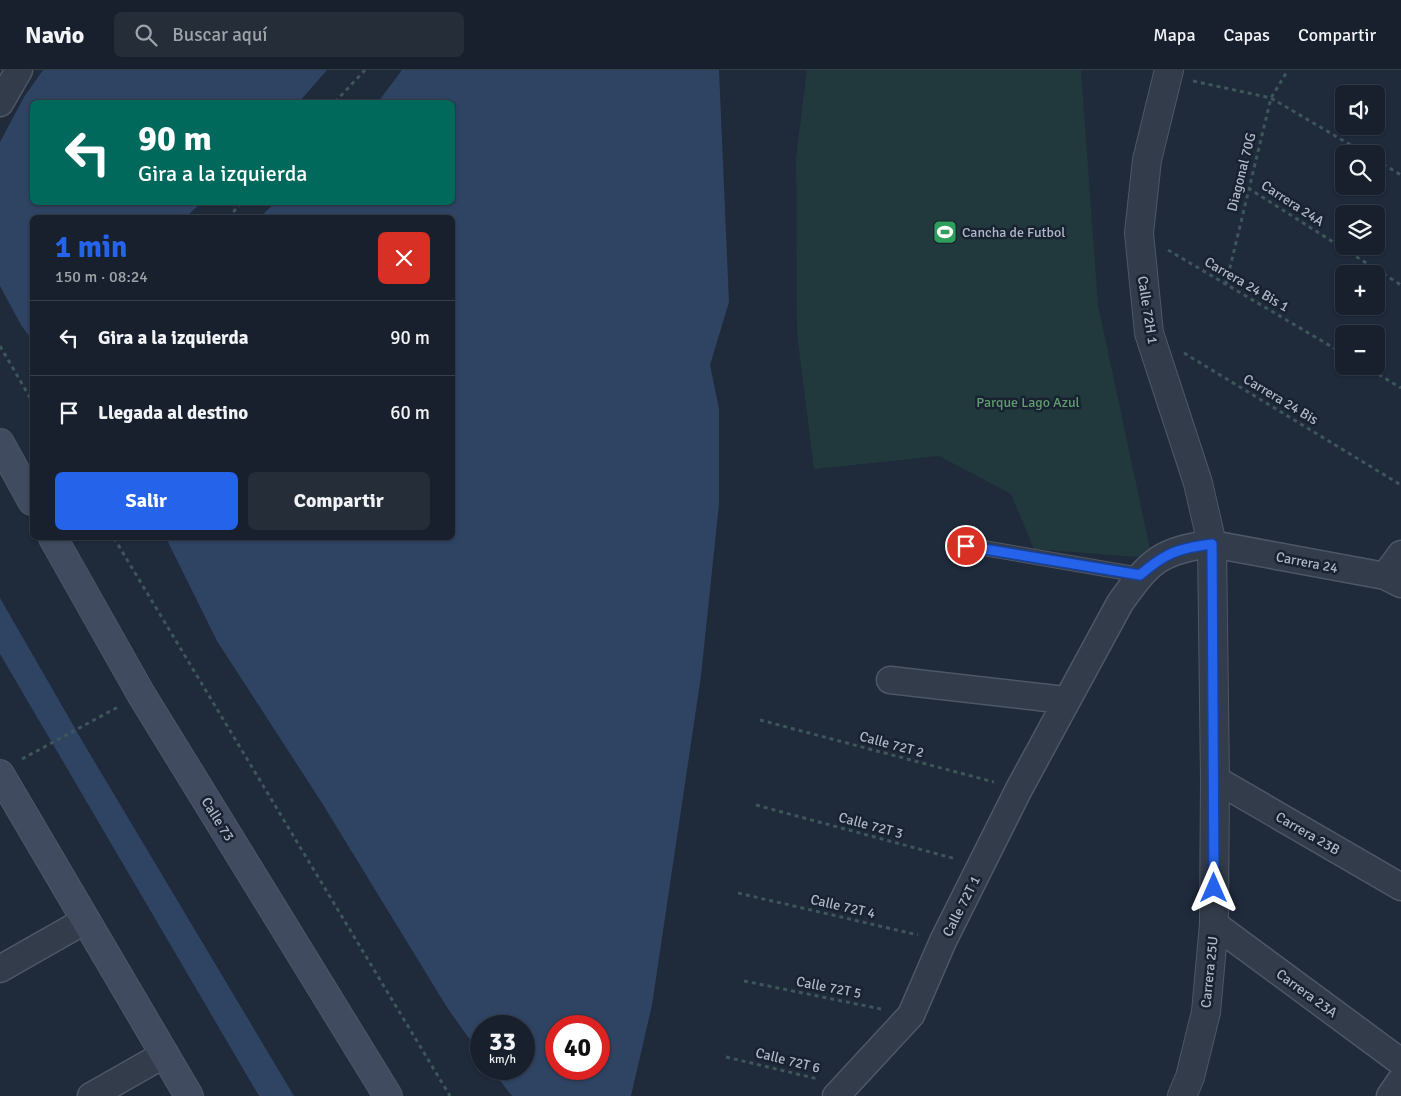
<!DOCTYPE html>
<html lang="es">
<head>
<meta charset="utf-8">
<style>
  body { margin:0; font-family:Signika,sans-serif; background:#242d38; color:#f1f3f6; height:100vh; display:flex; flex-direction:column; font-size:19px; white-space:nowrap }
  * { box-sizing:border-box; margin:0 }
  p { font-size:16px; color:#9ea3a9 }
  .icon { flex:none; width:28px; height:28px; fill:none; stroke:currentColor; stroke-width:2; stroke-linecap:round; stroke-linejoin:round }
  .map { position:relative; flex:1; overflow:hidden }
  .drawer { position:absolute; left:30px; top:145px; width:425px; height:325px; display:flex; flex-direction:column; background:#17202c; border-radius:8px; box-shadow:0 1px 4px #0004,0 0 0 1px #363e48 }
  .drawer>* { flex:none }
  .banner { position:absolute; left:30px; top:30px; width:425px; height:105px; border-radius:8px; box-shadow:0 1px 4px #0004,0 0 0 1px #363e48; background:#00695c; color:#fff; overflow:hidden }
  .buttons { position:absolute; left:1335px; top:15px; display:grid; gap:10px }
  .buttons a { display:grid; place-items:center; width:50px; height:50px; border-radius:8px; background:#17202c; box-shadow:0 1px 4px #0004,0 0 0 1px #363e48; font-size:25px }
  .speed { position:absolute; left:470px; top:945px; display:flex; gap:10px; font-size:25px; font-weight:700; text-align:center }
  .speed>* { display:grid; place-content:center; width:65px; height:65px; border-radius:50%; background:#17202c; box-shadow:0 1px 4px #0004,0 0 0 1px #363e48; line-height:1 }
  .speed small { font-size:12px; font-weight:400 }
  .speed .limit { border:8px solid #d22; background:#fff; color:#111 }
  .pin { position:absolute; display:grid; place-items:center; width:42px; height:42px; color:#fff; margin:-21px; border:2px solid #fff; border-radius:50%; box-shadow:0 1px 5px #0007 }
  .me { position:absolute; width:55px; margin:-28px; rotate:0deg; stroke-linejoin:round; filter:drop-shadow(0 0 4px #0008) }
  .turn { display:flex; align-items:center; gap:18px; height:105px; padding:0 25px; font-size:22px }
  .turn .icon { width:65px; height:65px; stroke-width:2.5 }
  .turn b { display:block; font-size:35px; line-height:42px }
  .round { display:grid; place-items:center; flex:none; width:52px; height:52px; border-radius:8px; background:#242d38 }
  .head { display:flex; align-items:center; justify-content:space-between; height:85px; padding:0 25px }
  h1 { font-size:30px; font-weight:700; line-height:38px; color:#2563eb }
  .primary-button { display:flex; gap:10px; margin-top:auto; padding:10px 25px }
  .primary-button a { flex:1; height:58px; border-radius:8px; background:#2563eb; color:#fff; font-size:20px; font-weight:700; line-height:58px; text-align:center }
  .primary-button a+a { background:#242d38; color:#f1f3f6 }
  ul { padding:0; list-style:none }
  li { display:flex; align-items:center; gap:15px; height:75px; padding:0 25px; border-top:1px solid #363e48 }
  li div { flex:1 }
  li b { display:block; font-size:19px }
  li em { font-style:normal }
  header { display:flex; align-items:center; gap:30px; box-sizing:border-box; height:70px; padding:0 25px; background:#17202c; border-bottom:1px solid #363e48 }
  header strong { font-size:24px }
  nav { display:flex; gap:28px; margin-inline-start:auto; font-size:18px }
  .search { width:350px; height:45px; background:#242d38; display:flex; align-items:center; gap:12px; box-sizing:border-box; padding:0 18px; border-radius:8px; color:#9ea3a9; font-size:19px }
  .map>svg:first-child { display:block }
  .green { fill:#21393c }
  .water { fill:#2f4363; fill-rule:evenodd }
  .lines { fill:none; stroke-linecap:round; stroke-linejoin:round }
  .service-casing { stroke:#4d5766; stroke-width:16 }
  .minor-casing { stroke:#4d5766; stroke-width:29 }
  .tertiary-casing { stroke:#4d5766; stroke-width:30 }
  .secondary-casing { stroke:#4d5766; stroke-width:30 }
  .path { stroke:#3e565a; stroke-width:3; stroke-dasharray:4 4; stroke-linecap:butt }
  .service { stroke:#333c4b; stroke-width:14 }
  .minor { stroke:#333c4b; stroke-width:26 }
  .tertiary { stroke:#333c4b; stroke-width:28 }
  .secondary { stroke:#404b5f; stroke-width:28 }
  .route-casing { stroke:#184099; stroke-width:12 }
  .route { stroke:#2563eb; stroke-width:9 }
  .labels { text-anchor:middle; stroke-width:5; stroke-linejoin:round; paint-order:stroke }
  .street-label { font-size:14px; fill:#adb7c8; stroke:#182230 }
  .poi-label { font-size:14px; fill:#adb7c8; stroke:#182230; text-anchor:start }
  .park-label { font-size:14px; fill:#629b70; stroke:#182230 }
</style>
</head>
<body>
<header>
<strong>Navio</strong>
<div class="search"><svg class="icon" aria-label="search" viewBox="0 0 24 24"><circle cx="10" cy="10" r="6"/><path d="M15 15l6 6"/></svg>Buscar aquí</div>
<nav><a>Mapa</a><a>Capas</a><a>Compartir</a></nav>
</header>
<div class="map">
<svg width="1401" height="1026" viewBox="0 0 1401 1026">
  <rect width="100%" height="100%" fill="#1f2a3b"/>
  <!-- green -->
  <path class="green" d="M807,0H1081L1098,235L1152,488L1034,479L1011,424L939,386L814,399L797,264L796,88Z"/>
  <!-- water -->
  <path class="water" d="M43,0H327L299,32H32V132L201,133L186,147L32,148V270L21,255L0,216V72L24,27Z
    M402,0H719L729,232L710,295L719,339V434L701,606L652,935L631,1026H512L491,999H524V956H481V985L448,939L322,733L217,571L166,468H452V148L260,147L275,133L452,132V32H378ZM556,956H599V999H556Z
    M0,528L84,674L294,1026H259L0,584Z"/>
  <g class="lines">
    <!-- service casing -->
    <g class="service-casing">
      <path id="service" d="M966,475L1140,505"/>
    </g>
    <!-- minor casing -->
    <g class="minor-casing">
      <path id="minor" d="M0,33L19,0
        M1385,506L1401,484
        M890,610L1065,630
        M1215,709L1401,817
        M1214,854L1401,992
        M0,899L86,850
        M91,1026L165,984
        M836,1026L911,945L943,871L1019,719L1120,533C1149,492 1160,480 1212,474L1385,506L1401,514
        M1390,1026L1401,1010"/>
    </g>
    <!-- tertiary casing -->
    <g class="tertiary-casing">
      <path id="tertiary" d="M1169,0L1147,90L1139,163L1149,263L1198,413L1212,474L1215,709L1214,854L1206,942L1190,1007L1182,1026"/>
    </g>
    <!-- secondary casing -->
    <g class="secondary-casing">
      <path id="secondary" d="M0,373L32,431
        M53,468L141,624L388,1026
        M0,704L189,1026"/>
    </g>
    <!-- path -->
    <path class="path" d="M1193,11L1271,28L1366,84
      M335,32L365,0
      M1376,90L1401,105
      M1248,118L1401,215
      M228,148L242,132
      M1168,180L1344,284
      M1226,214L1271,28L1288,0
      M0,276L32,331
      M1184,283L1401,415
      M1365,296L1401,318
      M114,468L450,1026
      M760,650L994,712
      M22,689L118,637
      M756,735L956,789
      M738,823L918,865
      M744,911L881,939
      M726,987L818,1009"/>
    <!-- service -->
    <use href="#service" class="service"/>
    <!-- minor -->
    <use href="#minor" class="minor"/>
    <!-- tertiary -->
    <use href="#tertiary" class="tertiary"/>
    <!-- secondary -->
    <use href="#secondary" class="secondary"/>
  </g>
  <g class="lines">
    <!-- route casing -->
    <g class="route-casing">
      <path id="route" d="M966,476L1140,505C1165,483 1179,478 1212,474L1214,818"/>
    </g>
    <!-- route -->
    <use href="#route" class="route"/>
  </g>
  <!-- icons -->
  <defs>
    <g id="stadium-square" transform="scale(1.25)"><rect x="-9" y="-9" width="18" height="18" rx="4" fill="#2e9e5b" stroke="#182230"/><path d="M0-5a6.5 5 0 1 0 0 10a6.5 5 0 1 0 0-10ZM-3.5-1.8h7v3.6h-7Z" fill="#fff"/></g>
  </defs>
  <g fill-rule="evenodd">
    <use href="#stadium-square" x="945" y="162"/>
  </g>
  <g class="labels">
    <!-- street labels -->
    <g class="street-label">
      <text transform="translate(1241 102) rotate(-76)" y="5">Diagonal 70G</text>
      <text transform="translate(1293 133) rotate(33)" y="5">Carrera 24A</text>
      <text transform="translate(1247 214) rotate(30)" y="5">Carrera 24 Bis 1</text>
      <text transform="translate(1148 240) rotate(81)" y="5">Calle 72H 1</text>
      <text transform="translate(1281 329) rotate(31)" y="5">Carrera 24 Bis</text>
      <text transform="translate(1307 492) rotate(11)" y="5">Carrera 24</text>
      <text transform="translate(892 674) rotate(15)" y="5">Calle 72T 2</text>
      <text transform="translate(218 749) rotate(58)" y="5">Calle 73</text>
      <text transform="translate(871 755) rotate(15)" y="5">Calle 72T 3</text>
      <text transform="translate(1308 763) rotate(30)" y="5">Carrera 23B</text>
      <text transform="translate(843 836) rotate(13)" y="5">Calle 72T 4</text>
      <text transform="translate(961 836) rotate(-63)" y="5">Calle 72T 1</text>
      <text transform="translate(1209 902) rotate(-84)" y="5">Carrera 25U</text>
      <text transform="translate(829 917) rotate(11)" y="5">Calle 72T 5</text>
      <text transform="translate(1307 923) rotate(36)" y="5">Carrera 23A</text>
      <text transform="translate(788 990) rotate(14)" y="5">Calle 72T 6</text>
    </g>
    <!-- poi labels -->
    <g class="poi-label">
      <text x="962" y="167">Cancha de Futbol</text>
    </g>
    <!-- park labels -->
    <g class="park-label">
      <text x="1028" y="337">Parque Lago Azul</text>
    </g>
  </g>
</svg>
<div class="buttons">
<a><svg class="icon" aria-label="sound" viewBox="0 0 24 24"><path d="M4 9h4l5-4v14l-5-4H4zM17 9q2 3 0 6"/></svg></a>
<a><svg class="icon" aria-label="search" viewBox="0 0 24 24"><circle cx="10" cy="10" r="6"/><path d="M15 15l6 6"/></svg></a>
<a><svg class="icon" aria-label="layers" viewBox="0 0 24 24"><path d="M12 4l9 5-9 5-9-5zM3 14l9 5 9-5"/></svg></a>
<a>+</a>
<a>−</a>
</div>
<div class="speed"><div>33<small>km/h</small></div><div class="limit">40</div></div>
<div class="pin" style="left:966px;top:476px;background:#d93025"><svg class="icon" aria-label="arrive" viewBox="0 0 24 24"><path d="M6 21V4h12l-3 4 3 4H6"/></svg></div>
<svg class="me" style="left:1214px;top:818px" viewBox="-20 -20 40 40"><path d="M0-17L14 15 0 8-14 15z" fill="#2563eb" stroke="#fff" stroke-width="4"/></svg>
<div class="banner">
<div class="turn"><svg class="icon" aria-label="left" viewBox="0 0 24 24"><path d="M17 20v-9H6M10 6l-5 5 5 5"/></svg><div><b>90 m</b>Gira a la izquierda</div></div>
</div>
<section class="drawer">
<div class="head"><div><h1>1 min</h1><p>150 m · 08:24</p></div><a class="round" style="background:#d93025;color:#fff"><svg class="icon" aria-label="close" viewBox="0 0 24 24"><path d="M6 6l12 12M18 6L6 18"/></svg></a></div>
<ul>
<li><svg class="icon" aria-label="left" viewBox="0 0 24 24"><path d="M17 20v-9H6M10 6l-5 5 5 5"/></svg><div><b>Gira a la izquierda</b></div><em>90 m</em></li>
<li><svg class="icon" aria-label="arrive" viewBox="0 0 24 24"><path d="M6 21V4h12l-3 4 3 4H6"/></svg><div><b>Llegada al destino</b></div><em>60 m</em></li>
</ul>
<div class="primary-button"><a>Salir</a><a>Compartir</a></div>
</section>
</div>
</body>
</html>
